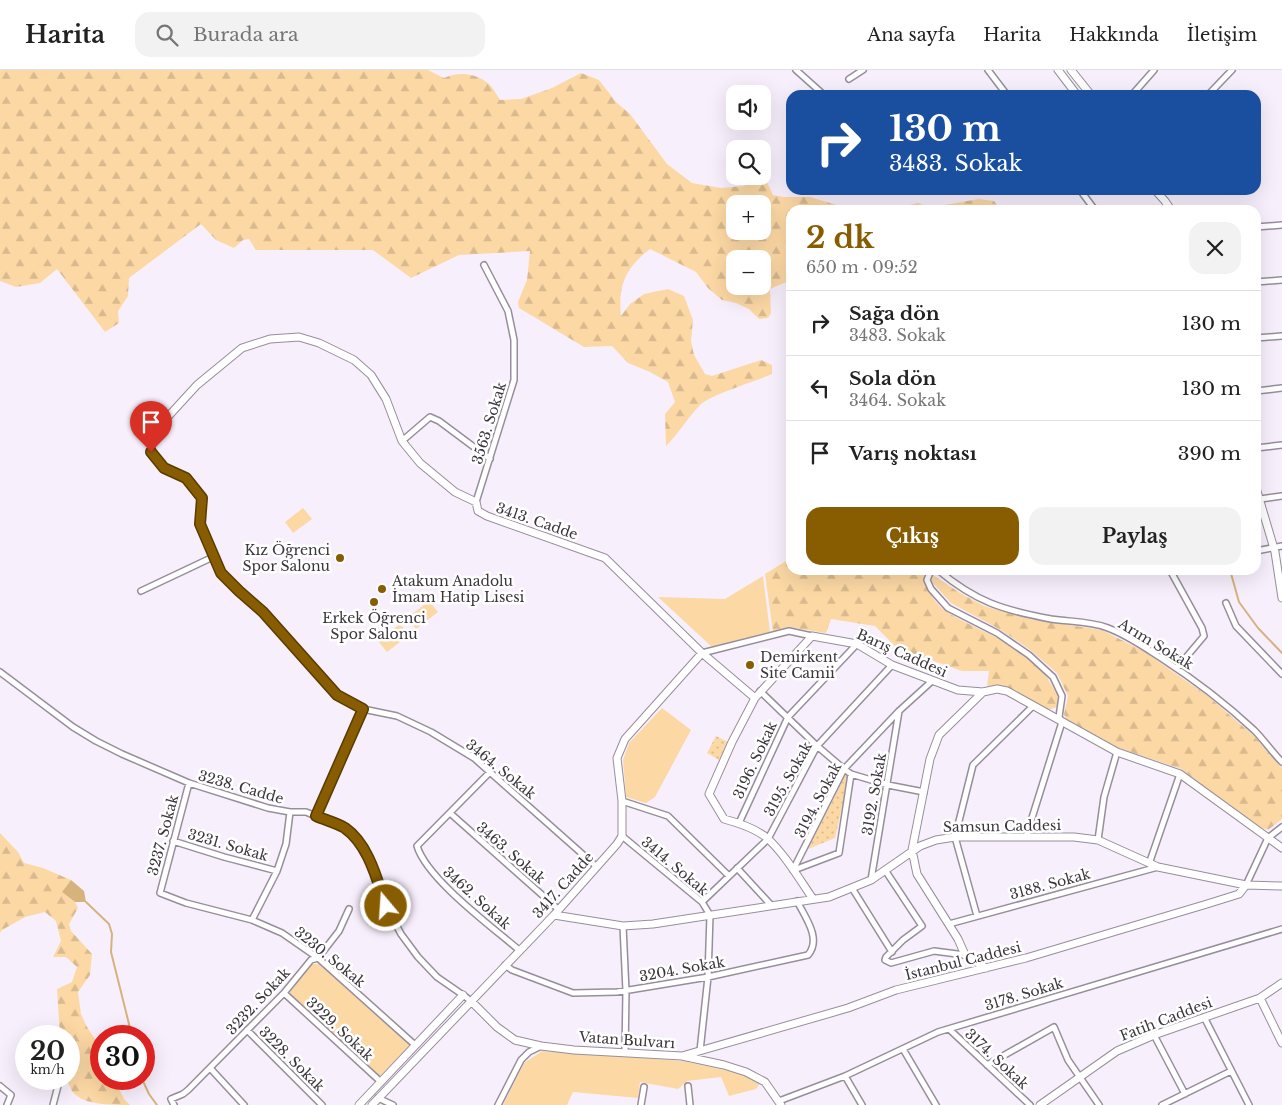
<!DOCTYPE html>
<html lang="tr">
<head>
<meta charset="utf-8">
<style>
  body { margin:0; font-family:"Libre Baskerville",serif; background:#f2f2f2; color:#222; height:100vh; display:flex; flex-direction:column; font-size:19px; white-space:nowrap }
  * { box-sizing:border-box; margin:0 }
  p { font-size:16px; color:#767676 }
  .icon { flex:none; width:28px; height:28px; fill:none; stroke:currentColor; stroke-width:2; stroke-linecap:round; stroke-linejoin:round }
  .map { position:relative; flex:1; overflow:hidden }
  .sheet { position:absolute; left:786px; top:135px; width:475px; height:370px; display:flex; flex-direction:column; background:#fff; border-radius:15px; box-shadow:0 5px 20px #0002 }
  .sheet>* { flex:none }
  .hud { position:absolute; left:786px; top:20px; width:475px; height:105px; border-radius:15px; box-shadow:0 5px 20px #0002; background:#1a4fa0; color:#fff; overflow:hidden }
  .controls { position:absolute; left:726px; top:15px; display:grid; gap:10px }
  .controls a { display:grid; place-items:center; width:45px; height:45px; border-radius:10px; background:#fff; box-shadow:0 5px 20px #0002; font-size:25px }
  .speed { position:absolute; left:15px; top:955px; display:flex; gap:10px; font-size:25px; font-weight:700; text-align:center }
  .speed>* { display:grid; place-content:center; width:65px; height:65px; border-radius:50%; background:#fff; box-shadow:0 5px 20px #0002; line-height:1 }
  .speed small { font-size:12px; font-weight:400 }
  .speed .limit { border:8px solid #d22; background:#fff; color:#111 }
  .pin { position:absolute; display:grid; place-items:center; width:42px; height:42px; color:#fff; margin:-51px -21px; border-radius:50% 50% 50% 0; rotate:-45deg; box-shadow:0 0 5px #0007 }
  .pin .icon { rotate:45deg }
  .me { position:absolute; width:55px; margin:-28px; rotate:342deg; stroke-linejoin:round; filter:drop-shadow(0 0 4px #0008) }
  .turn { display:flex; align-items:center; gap:18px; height:105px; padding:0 20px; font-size:22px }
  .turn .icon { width:65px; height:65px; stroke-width:2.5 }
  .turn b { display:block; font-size:35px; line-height:42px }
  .round { display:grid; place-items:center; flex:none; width:52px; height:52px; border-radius:15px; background:#f2f2f2 }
  .summary { display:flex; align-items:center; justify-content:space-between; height:85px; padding:0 20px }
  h1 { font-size:30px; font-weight:700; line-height:38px; color:#885c00 }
  .action { display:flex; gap:10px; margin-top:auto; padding:10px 20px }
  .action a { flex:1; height:58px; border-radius:15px; background:#885c00; color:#fff; font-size:20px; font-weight:700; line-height:58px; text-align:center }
  .action a+a { background:#f2f2f2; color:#222 }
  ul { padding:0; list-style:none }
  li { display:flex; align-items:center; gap:15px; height:65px; padding:0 20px; border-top:1px solid #e0e0e0 }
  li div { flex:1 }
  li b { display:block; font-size:19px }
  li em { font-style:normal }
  header { display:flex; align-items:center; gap:30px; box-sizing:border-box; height:70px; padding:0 25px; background:#fff; border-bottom:1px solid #e0e0e0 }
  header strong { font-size:24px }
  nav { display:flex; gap:28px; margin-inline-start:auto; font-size:18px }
  .search { width:350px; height:45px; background:#f2f2f2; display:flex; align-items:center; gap:12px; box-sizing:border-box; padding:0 18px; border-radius:15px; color:#767676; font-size:19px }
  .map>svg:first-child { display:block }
  .grass { fill:#fcd8a4 }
  .forest { fill:url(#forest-firs); fill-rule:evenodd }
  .park { fill:url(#park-dots) }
  .water { fill:#d6b27d }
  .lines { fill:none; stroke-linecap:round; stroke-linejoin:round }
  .stream { stroke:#d6b27d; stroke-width:2 }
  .street-casing { stroke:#978e9b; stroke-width:8 }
  .secondary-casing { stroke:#978e9b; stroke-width:9 }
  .street { stroke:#fff; stroke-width:5 }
  .secondary { stroke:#fff; stroke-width:7 }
  .route-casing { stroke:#583c00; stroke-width:12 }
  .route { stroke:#885c00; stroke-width:9 }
  .poi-dot { fill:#885c00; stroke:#fff; stroke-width:2 }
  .labels { text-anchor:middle; stroke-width:5; stroke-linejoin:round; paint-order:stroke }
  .street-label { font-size:14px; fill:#3b373d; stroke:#fff }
  .poi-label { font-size:14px; fill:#3b373d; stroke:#fff; text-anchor:start }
</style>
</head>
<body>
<header>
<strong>Harita</strong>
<div class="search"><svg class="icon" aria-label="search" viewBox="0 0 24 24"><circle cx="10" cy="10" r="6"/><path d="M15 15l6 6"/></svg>Burada ara</div>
<nav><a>Ana sayfa</a><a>Harita</a><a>Hakkında</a><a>İletişim</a></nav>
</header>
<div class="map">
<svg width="1282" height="1035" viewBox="0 0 1282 1035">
  <defs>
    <pattern id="forest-firs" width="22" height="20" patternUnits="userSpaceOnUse" patternTransform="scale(1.25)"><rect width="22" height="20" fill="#fcd8a4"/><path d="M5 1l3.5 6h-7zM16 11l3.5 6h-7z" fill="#d9ba8e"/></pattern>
    <pattern id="park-dots" width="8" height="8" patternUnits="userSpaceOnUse" patternTransform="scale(1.25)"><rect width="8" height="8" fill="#fcd8a4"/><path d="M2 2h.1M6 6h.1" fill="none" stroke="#d9ba8e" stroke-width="1.8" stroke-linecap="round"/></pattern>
  </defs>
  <rect width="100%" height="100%" fill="#f8effd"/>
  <!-- grass -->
  <path class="grass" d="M303,438L312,449L293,463L285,452Z
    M763,506L770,562L712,577L658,527L725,529Z
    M429,531L438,542L416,559L407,548Z
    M400,554L409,565L387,582L378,571Z
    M662,638L691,660L655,727L646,733L626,727L623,690L629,673Z
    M312,894H319L410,975L380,1006L289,923Z
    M542,981L683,991L747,1005L760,1013L756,1019L729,1026L721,1007L687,1011L678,1019L640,1012L638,1028L573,1022L567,1035H503L524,993Z"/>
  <!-- forest -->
  <path class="forest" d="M0,0H428L444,8C458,1 477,3 489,14C493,18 497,25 500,30L521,29L552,18L581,3L599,10L616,32L630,44L667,94L692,113L721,118L744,116L755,106L765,108L773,125L784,127H810L850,139L878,140H791V210L770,219L771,243L768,248L759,249L749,239L736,233L722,230L708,218L696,202L650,179C625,198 618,216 621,246L630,234L644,224L668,219L684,226L693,250L691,271L694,285L705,304L712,306L761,290L772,295V304C756,311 713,324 701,334C688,347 679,363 666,376L665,344L675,332L668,312L650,302L628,293L612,276L584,277L519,238L518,232L527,210L530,181L459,185L411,208L373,180H256L249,169L243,170L234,178L216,170L201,154L129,208L128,226L118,241L119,253L105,262L57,199L40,213L16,217L0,211ZM735,134H762V161H735ZM735,189H762V216H735Z
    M979,129L994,131L1001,140H884L919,133L927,138Z
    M791,488V500H924C923,516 934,533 947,542C982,564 1032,576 1052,616C1054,619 1057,623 1058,626C1058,629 1057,634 1057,637L1048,640C1030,630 1009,613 987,616L989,601H962L897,578L875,556L831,549L826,563L789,557L773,562L765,504Z
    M933,505L960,523L984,536L1029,549L1102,560L1145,582L1209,627L1254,666L1282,698V749L1268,760L1259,757L1181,699L1119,678L1066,650L1064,644L1068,626L1057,603L1029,579L1001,560L951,533L931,511Z
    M0,763L18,782L24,793L43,798L71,810L62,822L75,832L78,838L69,854L71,861L92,884L90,905L78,922L81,944L87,957L97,972L101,987V1009H114L124,1029L130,1035C116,1035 88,1035 77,1026C71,1022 69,1015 67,1009H69V966H60L57,919L72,912L77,897L66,887H53L61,871L56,851L45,842L25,847L2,860L0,863Z"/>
  <!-- park -->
  <path class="park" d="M716,666L728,672L719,690L707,683Z
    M846,704L849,706L835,768L808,779Z"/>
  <!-- water -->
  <path class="water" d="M71,810L84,821L86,832H75L62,822Z"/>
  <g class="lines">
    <!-- stream -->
    <path class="stream" d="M1230,500L1239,532L1258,558L1282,583
      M86,832L109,854L112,864L111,882L132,966
      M142,1009L149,1024L157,1035"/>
    <!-- street casing -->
    <g class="street-casing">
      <path id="street" d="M796,0L824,25
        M988,0L1007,25
        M849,9L863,0
        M1132,25L1154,0
        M1208,25L1232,0
        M1080,120L1095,140
        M1256,157L1282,155
        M1256,212L1282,210
        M1256,268L1282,266
        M1256,321L1282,318
        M402,371L430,347L439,351L490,389
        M1256,378L1282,375
        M151,382L164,398L186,407L202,428L200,454L221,503L239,521L263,542L337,625L363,639L397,646L431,662L474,688L597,797
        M1260,429L1282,426
        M476,432L514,310V270L508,241L484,195
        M1256,481L1282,476
        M931,500L927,510L931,519L948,538L997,563L1029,585L1053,607L1062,626L1059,647L1062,652L1026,767
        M938,500C976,532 1003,540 1051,549C1070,552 1090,551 1108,558C1127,565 1144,577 1161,588C1195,610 1225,633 1254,660C1264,670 1272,682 1282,692
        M1170,500L1202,558L1204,566L1177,598
        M141,521L213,487
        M1226,533L1236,556L1282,604
        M702,583L789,561L812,566
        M0,602L73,657L96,671L122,684L189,713L268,738L290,742H306L345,758L363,778L374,801L386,836L401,864L418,887L437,907L463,925L471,931
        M760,621L817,676L844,699L851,704L888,715L924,722
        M490,702L417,776C427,809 491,856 519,880
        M189,713L160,823L186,833L252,850L282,863L318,888L415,975
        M622,731L668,746L729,806
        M450,743L558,839
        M316,746L363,639
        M739,753L788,647L857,574
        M622,766L702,832L710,845L708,907L700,981
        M1098,770L1104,727L1117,682
        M173,771L224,787L277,801
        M1149,794L1180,704
        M737,798L771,835
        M793,800L844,699L899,641L932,611
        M794,800L839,783L851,704
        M885,800L922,856L903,870L886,887L885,890L891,893L934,881L965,885
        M871,810L899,641
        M1246,815L1268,768L1282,757
        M852,818L892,882
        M702,832L768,769L817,676L892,595
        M977,846L955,767L973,695L1033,636
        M252,850L277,801L286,774L290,742
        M949,854L1158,797
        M623,856L626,921L625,983
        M505,895L512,900L573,923L617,922L708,907L808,885C822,869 805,847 797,831
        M284,923L381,1012
        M1204,947L1249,1035
        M949,959L1030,1035
        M247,960L322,1035
        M1154,965L1185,1024
        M903,979L936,1035
        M987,995L1054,957L1068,990L1099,1035
        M210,998L244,1035
        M845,1006L862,1035
        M0,1016L11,1025L7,1035
        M688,1016L690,1035
        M378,1028L393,1035
        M779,1031L845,1006L938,962L1282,859
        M53,1035L59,1012
        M174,1035L171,1029L183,1024L188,1020L284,923L311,890L318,888L339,861L349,839
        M498,1035L521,990L529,982L541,976
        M641,1035L644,1017
        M1162,1035L1231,1001"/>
    </g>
    <!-- secondary casing -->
    <g class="secondary-casing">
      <path id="secondary" d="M1058,0L1077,25
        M1071,0L1091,25
        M1155,120L1165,131L1171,140
        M151,382L153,363L197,315L242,278L270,269L299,267L319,273L354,290L371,305L386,329L402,371L420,393L455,422L476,432L478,441L487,446L605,488L702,583L755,628
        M1256,418L1275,482L1282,528
        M983,622L939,665L930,689L912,780L917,804L958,869L965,885L986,898
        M813,829C800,810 784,783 767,768C755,758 739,753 724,749L709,724L732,672L755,628L812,566L857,574L892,595L958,620L983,622L997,619L1007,621L1117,682L1180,704L1282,778
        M554,845L623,856L653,854L829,827L871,810L920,776L936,770L955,767H1074L1098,770L1158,797L1246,815L1282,816
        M1260,928L1282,973
        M471,931L497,957L515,970L541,976L574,980L682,986L724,995L746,1002L765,1012L781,1035
        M682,986L848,938L896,920L1026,888L1207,834L1239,824L1246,815
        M359,1035L463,925
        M372,1035L554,845L617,774L622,766V731L617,688L625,669L702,583
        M1040,1035L1117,981L1154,965L1260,928L1282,913"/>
    </g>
    <!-- street -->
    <use href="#street" class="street"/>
    <!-- secondary -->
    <use href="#secondary" class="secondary"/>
  </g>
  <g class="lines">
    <!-- route casing -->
    <g class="route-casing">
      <path id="route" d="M151,382L164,398L186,408L202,428L200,454L221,503L239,521L263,542L337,625L363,639L316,746C325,750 337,753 345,758C369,775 377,810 386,836"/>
    </g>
    <!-- route -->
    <use href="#route" class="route"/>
  </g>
  <!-- markers -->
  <g class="poi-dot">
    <circle cx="340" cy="488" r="5"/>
    <circle cx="382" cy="519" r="5"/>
    <circle cx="374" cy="532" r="5"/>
    <circle cx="750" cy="595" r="5"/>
  </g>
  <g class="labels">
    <!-- street labels -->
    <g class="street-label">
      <text transform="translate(489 353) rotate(-73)" y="5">3563. Sokak</text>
      <text transform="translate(537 451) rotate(19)" y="5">3413. Cadde</text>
      <text transform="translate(1156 574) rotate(31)" y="5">Arım Sokak</text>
      <text transform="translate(902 583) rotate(24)" y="5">Barış Caddesi</text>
      <text transform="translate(755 690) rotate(-65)" y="5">3196. Sokak</text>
      <text transform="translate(501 699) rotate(39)" y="5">3464. Sokak</text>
      <text transform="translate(788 709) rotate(-61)" y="5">3195. Sokak</text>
      <text transform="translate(241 717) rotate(16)" y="5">3238. Cadde</text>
      <text transform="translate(874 724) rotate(-80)" y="5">3192. Sokak</text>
      <text transform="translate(818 730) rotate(-62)" y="5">3194. Sokak</text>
      <text transform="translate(1002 756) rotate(-1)" y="5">Samsun Caddesi</text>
      <text transform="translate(163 765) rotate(-75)" y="5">3237. Sokak</text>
      <text transform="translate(228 775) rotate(16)" y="5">3231. Sokak</text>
      <text transform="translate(511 783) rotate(41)" y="5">3463. Sokak</text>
      <text transform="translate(675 796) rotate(40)" y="5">3414. Sokak</text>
      <text transform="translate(1050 814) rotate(-15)" y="5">3188. Sokak</text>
      <text transform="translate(563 815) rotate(-48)" y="5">3417. Cadde</text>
      <text transform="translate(477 828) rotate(42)" y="5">3462. Sokak</text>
      <text transform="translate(330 887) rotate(39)" y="5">3230. Sokak</text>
      <text transform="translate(963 891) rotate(-14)" y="5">İstanbul Caddesi</text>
      <text transform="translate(682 899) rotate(-10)" y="5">3204. Sokak</text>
      <text transform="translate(1024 924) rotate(-17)" y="5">3178. Sokak</text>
      <text transform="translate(258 931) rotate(-47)" y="5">3232. Sokak</text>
      <text transform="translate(1166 949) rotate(-21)" y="5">Fatih Caddesi</text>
      <text transform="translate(340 959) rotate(43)" y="5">3229. Sokak</text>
      <text transform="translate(627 970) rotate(4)" y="5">Vatan Bulvarı</text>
      <text transform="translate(292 989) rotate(45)" y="5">3228. Sokak</text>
      <text transform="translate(997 989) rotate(43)" y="5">3174. Sokak</text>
    </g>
    <!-- poi labels -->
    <g class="poi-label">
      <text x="330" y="485" text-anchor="end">Kız Öğrenci<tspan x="330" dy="16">Spor Salonu</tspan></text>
      <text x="392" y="516">Atakum Anadolu<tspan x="392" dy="16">İmam Hatip Lisesi</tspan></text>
      <text x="374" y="553" text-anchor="middle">Erkek Öğrenci<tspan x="374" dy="16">Spor Salonu</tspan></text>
      <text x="760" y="592">Demirkent<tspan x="760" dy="16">Site Camii</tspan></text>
    </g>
  </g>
</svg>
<div class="controls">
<a><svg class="icon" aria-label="sound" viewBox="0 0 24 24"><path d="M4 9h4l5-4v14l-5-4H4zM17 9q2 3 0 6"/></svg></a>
<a><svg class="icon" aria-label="search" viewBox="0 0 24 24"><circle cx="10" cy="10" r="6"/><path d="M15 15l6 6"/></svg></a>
<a>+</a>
<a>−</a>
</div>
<div class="speed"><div>20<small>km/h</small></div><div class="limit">30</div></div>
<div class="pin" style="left:151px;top:382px;background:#d93025"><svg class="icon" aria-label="arrive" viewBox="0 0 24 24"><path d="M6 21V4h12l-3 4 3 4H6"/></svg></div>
<svg class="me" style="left:386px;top:836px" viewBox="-20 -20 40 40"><circle r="17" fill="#885c00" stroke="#fff" stroke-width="3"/><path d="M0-11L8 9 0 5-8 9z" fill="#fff"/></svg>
<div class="hud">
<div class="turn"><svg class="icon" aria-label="right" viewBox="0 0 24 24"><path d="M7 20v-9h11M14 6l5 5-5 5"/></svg><div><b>130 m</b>3483. Sokak</div></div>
</div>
<section class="sheet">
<div class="summary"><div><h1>2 dk</h1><p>650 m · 09:52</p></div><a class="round"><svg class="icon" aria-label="close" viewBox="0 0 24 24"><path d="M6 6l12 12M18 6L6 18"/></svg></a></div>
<ul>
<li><svg class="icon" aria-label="right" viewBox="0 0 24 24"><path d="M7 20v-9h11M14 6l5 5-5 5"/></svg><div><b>Sağa dön</b><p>3483. Sokak</p></div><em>130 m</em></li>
<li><svg class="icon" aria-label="left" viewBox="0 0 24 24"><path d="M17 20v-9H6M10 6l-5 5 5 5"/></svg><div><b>Sola dön</b><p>3464. Sokak</p></div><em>130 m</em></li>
<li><svg class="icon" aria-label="arrive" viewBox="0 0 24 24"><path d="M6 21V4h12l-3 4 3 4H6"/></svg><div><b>Varış noktası</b></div><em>390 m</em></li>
</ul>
<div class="action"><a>Çıkış</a><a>Paylaş</a></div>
</section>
</div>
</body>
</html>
